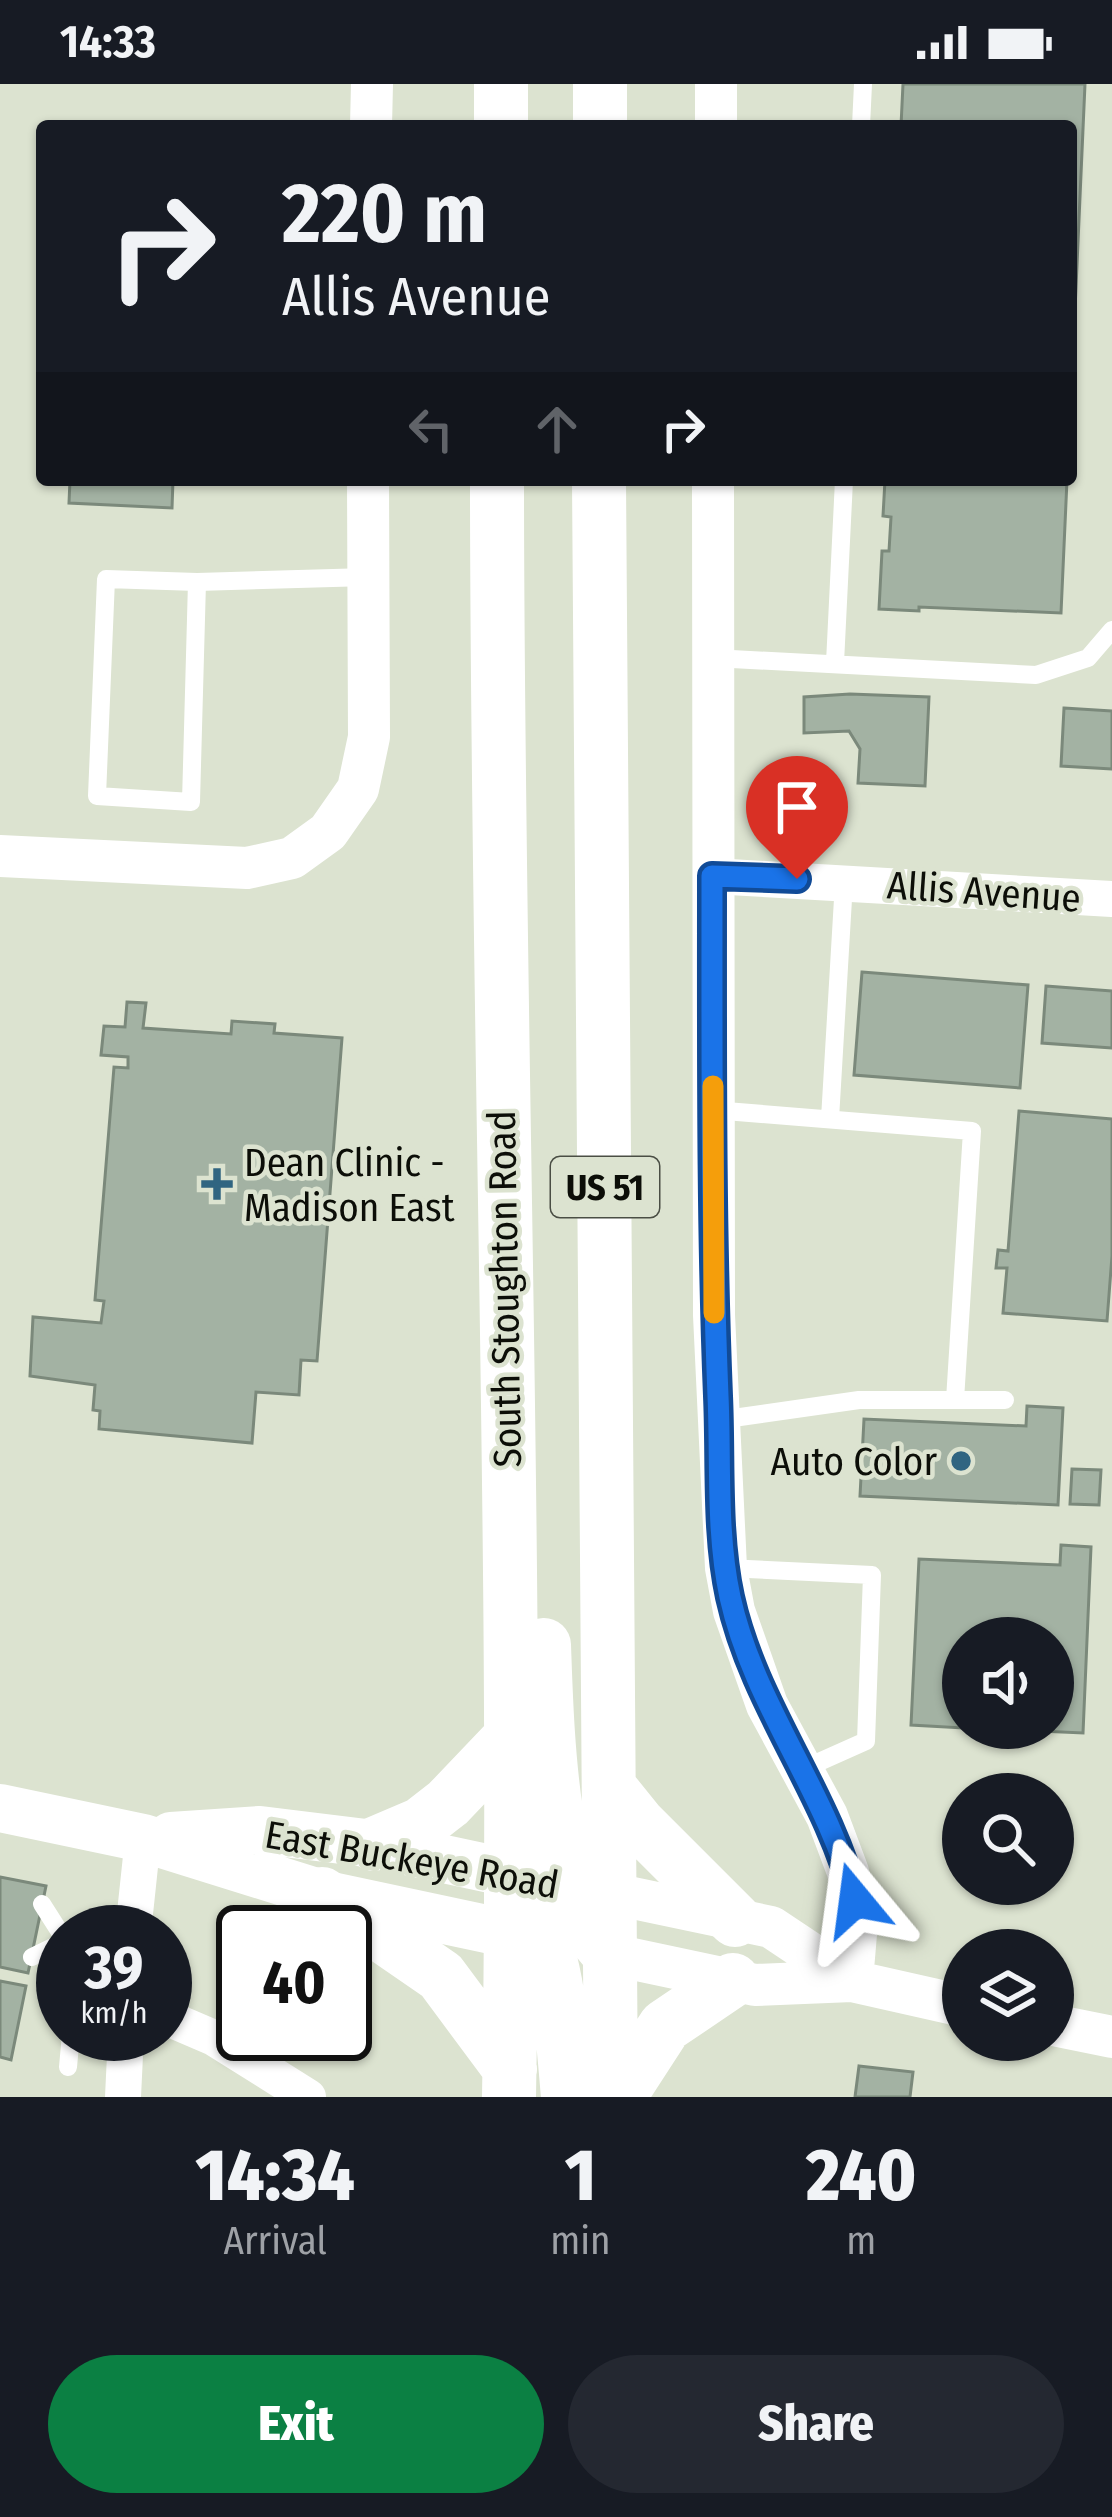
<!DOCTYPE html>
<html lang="en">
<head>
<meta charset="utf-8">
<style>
  body { margin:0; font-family:"Fira Sans Condensed",sans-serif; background:#242831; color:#f1f3f6; height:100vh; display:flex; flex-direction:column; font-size:45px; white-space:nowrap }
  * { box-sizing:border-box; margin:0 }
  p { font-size:39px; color:#9ea1a6 }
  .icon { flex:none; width:66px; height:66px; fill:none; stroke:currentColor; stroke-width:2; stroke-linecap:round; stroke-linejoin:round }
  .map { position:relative; height:2013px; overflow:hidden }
  .drawer { display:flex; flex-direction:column; background:#171b24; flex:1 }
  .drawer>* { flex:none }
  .top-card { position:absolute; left:36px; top:36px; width:1041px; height:366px; border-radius:12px; box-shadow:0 3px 9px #0004; background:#171b24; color:#f1f3f6; overflow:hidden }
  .fabs { position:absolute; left:942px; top:1533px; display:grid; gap:24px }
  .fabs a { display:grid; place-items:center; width:132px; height:132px; border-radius:50%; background:#171b24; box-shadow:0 3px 9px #0004; font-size:60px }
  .speed { position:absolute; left:36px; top:1821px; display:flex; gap:24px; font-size:60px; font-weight:700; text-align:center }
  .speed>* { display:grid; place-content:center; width:156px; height:156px; border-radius:50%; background:#171b24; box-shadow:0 3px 9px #0004; line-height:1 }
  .speed small { font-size:30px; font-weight:400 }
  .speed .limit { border:6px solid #111; border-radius:18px; background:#fff; color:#111 }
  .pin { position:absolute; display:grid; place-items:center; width:102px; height:102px; color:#fff; margin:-123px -51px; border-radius:50% 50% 50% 0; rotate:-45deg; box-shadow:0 0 12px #0007 }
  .pin .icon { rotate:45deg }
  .me { position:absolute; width:132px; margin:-66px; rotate:344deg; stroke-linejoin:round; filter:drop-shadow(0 0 9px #0008) }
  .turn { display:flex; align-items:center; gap:42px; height:252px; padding:0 48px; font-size:54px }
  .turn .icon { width:156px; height:156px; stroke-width:2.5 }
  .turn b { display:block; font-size:84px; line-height:102px }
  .lanes { display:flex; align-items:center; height:114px; padding:0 48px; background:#0003; justify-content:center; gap:60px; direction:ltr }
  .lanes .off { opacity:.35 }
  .eta { display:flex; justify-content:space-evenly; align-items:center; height:204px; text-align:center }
  .eta b { font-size:72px; font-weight:800; line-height:84px }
  .primary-button { display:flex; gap:24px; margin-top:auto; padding:24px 48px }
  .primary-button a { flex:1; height:138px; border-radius:72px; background:#0b8043; color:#fff; font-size:48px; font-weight:800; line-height:138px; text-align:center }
  .primary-button a+a { background:#242831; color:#f1f3f6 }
  .status { display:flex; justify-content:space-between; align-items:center; height:84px; padding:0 60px; background:#171b24; direction:ltr }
  .status svg { height:33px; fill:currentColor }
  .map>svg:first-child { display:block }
  .building { fill:#a3b2a3; stroke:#7b897b; stroke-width:3 }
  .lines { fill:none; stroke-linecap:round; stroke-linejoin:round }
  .service { stroke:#fff; stroke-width:18 }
  .minor { stroke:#fff; stroke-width:36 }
  .tertiary { stroke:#fff; stroke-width:42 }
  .secondary { stroke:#fff; stroke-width:48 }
  .primary { stroke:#fff; stroke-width:54 }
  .route-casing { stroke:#114b97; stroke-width:30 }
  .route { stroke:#1a73e8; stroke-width:21 }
  .slow { stroke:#f59e0b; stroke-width:21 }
  .poi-dot { fill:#306581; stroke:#dce3d0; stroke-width:4.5 }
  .labels { text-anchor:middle; stroke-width:9; stroke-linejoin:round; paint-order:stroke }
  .shield { fill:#dce3d0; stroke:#4a4e44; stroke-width:3 }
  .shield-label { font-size:36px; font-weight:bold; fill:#0c0e08 }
  .street-label { font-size:39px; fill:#0c0e08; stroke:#dce3d0 }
  .poi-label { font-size:39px; fill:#0c0e08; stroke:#dce3d0; text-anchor:start }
</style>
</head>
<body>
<div class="status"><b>14:33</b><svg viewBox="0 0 49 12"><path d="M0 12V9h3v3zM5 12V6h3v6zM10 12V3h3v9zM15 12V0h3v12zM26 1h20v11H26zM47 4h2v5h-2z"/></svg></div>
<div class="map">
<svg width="1112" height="2013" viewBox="0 0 1112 2013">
  <rect width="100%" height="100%" fill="#dce3d0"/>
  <!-- building -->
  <path class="building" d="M903,0H1085L1071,316V42H901Z
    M70,396H173L172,424L69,419Z
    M885,396H1067L1061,529L919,523V527L879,525L882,467H889L891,433L883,432Z
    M850,610L929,613L925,702L858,699L860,665L849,647L804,649V613Z
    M1064,624L1112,627V685L1061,682Z
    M862,888L1028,901L1020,1004L854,991Z
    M1046,902L1112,907V964L1042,959Z
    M127,918L146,919L143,944L231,950L232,937L275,940L274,949L342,954L317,1277L301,1276L299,1311L256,1308L252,1359L99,1345L100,1327L93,1326L95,1301L30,1292L33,1233L101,1239L104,1217L95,1216L114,983L128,984V973L101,971L104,942L125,943Z
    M1019,1027L1112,1035V1172L1107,1237L1003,1229L1007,1184H996L998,1166L1008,1167Z
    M1027,1322L1063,1324L1058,1421L860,1412L864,1335L1026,1342Z
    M1072,1385L1101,1386L1099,1421L1070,1420Z
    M1061,1461L1091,1463L1083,1649L971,1644H1053V1554H963V1644L911,1641L919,1475L1060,1481Z
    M0,1793L46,1802L28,1889L0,1883Z
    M0,1897L26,1902L11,1976L0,1973Z
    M859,1982L913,1988L910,2013H855Z"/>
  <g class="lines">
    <!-- service -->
    <path class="service" d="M861,42L863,0
      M197,498L191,718L97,712L106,495L197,498L368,493
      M713,574L1036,591L1088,574L1112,546
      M835,579L844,396
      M713,1026L972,1047L955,1316
      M830,1035L844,798
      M719,1336L859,1316H1005
      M726,1484L872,1491L866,1657L801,1686
      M42,1820L63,1853
      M32,1873L63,1858
      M68,1983L71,1950"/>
    <!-- minor -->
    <path class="minor" d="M712,792L1112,815
      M133,1848L143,1754
      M165,1933L214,1954L308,2013
      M123,2013L126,1950"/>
    <!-- tertiary -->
    <path class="tertiary" d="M371,42L372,0
      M716,42V0
      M713,396L714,1231L726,1484L734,1527L767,1621L827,1732L848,1788L857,1838L852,1897
      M0,772L247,784L292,774L328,748L358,705L369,653L368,396
      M609,1809L771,1843L852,1897
      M609,1870L755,1901L852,1897L963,1922
      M1053,1941L1112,1953"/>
    <!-- secondary -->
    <path class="secondary" d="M0,1724L143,1754L322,1810L548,1858
      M171,1752L260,1746L374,1760L547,1797"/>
    <!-- primary -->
    <path class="primary" d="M501,42V0
      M600,42V0
      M497,396C497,935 518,1474 509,2013
      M599,396L611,2013
      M544,1561C547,1643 550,1801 604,1864
      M609,1703L638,1739L735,1836
      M374,1760L421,1740L448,1719L511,1653
      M322,1810L441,1892L510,1985
      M526,1811C559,1872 562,1945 568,2013
      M619,2013L665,1942L733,1896"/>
  </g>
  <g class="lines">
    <!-- route casing -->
    <g class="route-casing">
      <path id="route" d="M797,795L712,792C712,965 711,1139 718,1312C721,1377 716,1449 730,1513C754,1622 828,1709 855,1816"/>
    </g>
    <!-- route -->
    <use href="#route" class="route"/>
    <!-- slow -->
    <path class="slow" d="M713,1002L714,1229"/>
  </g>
  <!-- markers -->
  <g class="poi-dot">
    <path d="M211 1082h12v12h12v12h-12v12h-12v-12h-12v-12h12z"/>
    <circle cx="961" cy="1377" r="12"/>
  </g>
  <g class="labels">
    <!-- shield labels -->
    <rect class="shield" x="551" y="1073" width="108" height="60" rx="9"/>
    <g class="shield-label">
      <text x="605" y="1116">US 51</text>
    </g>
    <!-- street labels -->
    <g class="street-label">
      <text transform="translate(984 807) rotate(4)" y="14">Allis Avenue</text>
      <text transform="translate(504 1205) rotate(-91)" y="14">South Stoughton Road</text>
      <text transform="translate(412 1775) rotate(10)" y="14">East Buckeye Road</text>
    </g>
    <!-- poi labels -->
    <g class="poi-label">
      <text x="244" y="1092">Dean Clinic -<tspan x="244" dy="45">Madison East</tspan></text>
      <text x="937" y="1391" text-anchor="end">Auto Color</text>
    </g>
  </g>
</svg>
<div class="fabs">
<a><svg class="icon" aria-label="sound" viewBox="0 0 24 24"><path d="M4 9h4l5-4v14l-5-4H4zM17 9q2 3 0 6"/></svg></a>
<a><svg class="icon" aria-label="search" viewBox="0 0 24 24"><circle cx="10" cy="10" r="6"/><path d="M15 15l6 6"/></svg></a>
<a><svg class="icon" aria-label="layers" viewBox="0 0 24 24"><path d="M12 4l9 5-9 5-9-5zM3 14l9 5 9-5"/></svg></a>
</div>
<div class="speed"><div>39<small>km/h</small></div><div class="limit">40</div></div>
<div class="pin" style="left:797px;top:795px;background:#d93025"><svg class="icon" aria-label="arrive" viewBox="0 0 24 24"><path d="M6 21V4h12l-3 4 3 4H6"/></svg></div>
<svg class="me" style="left:855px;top:1816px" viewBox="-20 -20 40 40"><path d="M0-17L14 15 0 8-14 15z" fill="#1a73e8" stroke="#fff" stroke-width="4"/></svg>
<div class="top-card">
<div class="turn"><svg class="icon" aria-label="right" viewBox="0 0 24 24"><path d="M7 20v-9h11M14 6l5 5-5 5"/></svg><div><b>220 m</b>Allis Avenue</div></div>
<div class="lanes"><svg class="icon off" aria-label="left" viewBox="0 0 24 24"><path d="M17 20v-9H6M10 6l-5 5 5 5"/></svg><svg class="icon off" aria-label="ahead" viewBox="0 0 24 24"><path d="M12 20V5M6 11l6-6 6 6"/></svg><svg class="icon" aria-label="right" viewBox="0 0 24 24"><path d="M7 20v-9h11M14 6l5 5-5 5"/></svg></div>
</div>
</div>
<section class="drawer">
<div class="eta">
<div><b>14:34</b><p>Arrival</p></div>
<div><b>1</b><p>min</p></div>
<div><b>240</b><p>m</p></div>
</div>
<div class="primary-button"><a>Exit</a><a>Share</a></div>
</section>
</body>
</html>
